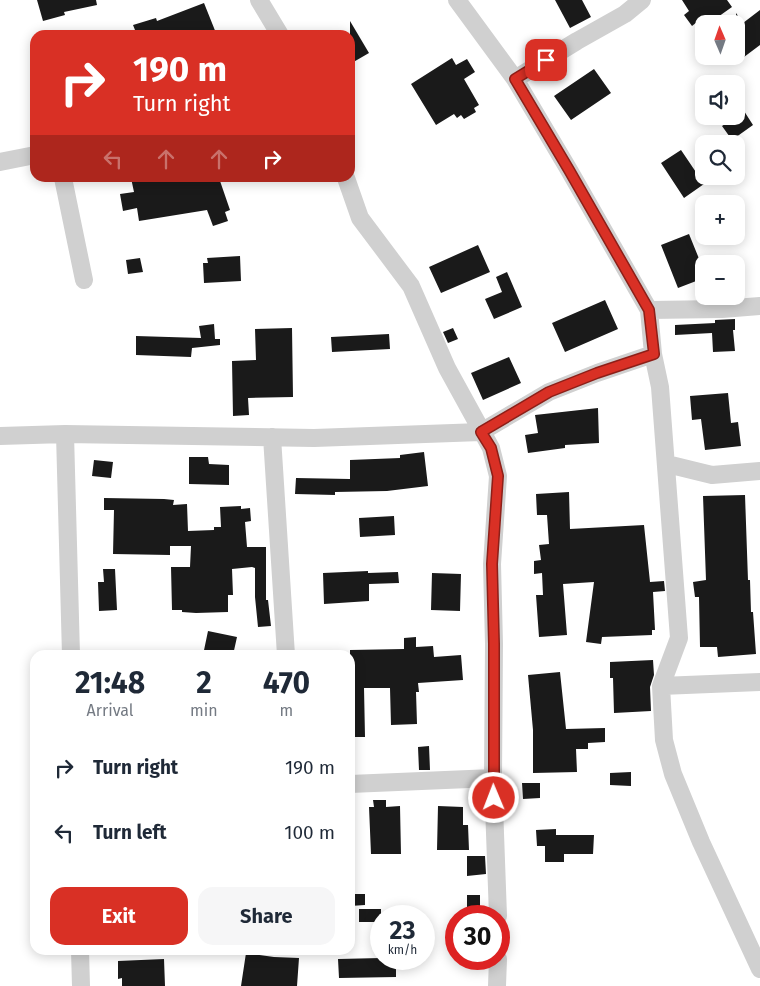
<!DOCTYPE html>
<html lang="en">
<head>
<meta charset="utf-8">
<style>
  body { margin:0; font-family:"Fira Sans",sans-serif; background:#f6f6f7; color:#1f2937; height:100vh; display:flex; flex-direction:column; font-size:19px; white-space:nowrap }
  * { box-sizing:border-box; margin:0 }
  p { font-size:16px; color:#747a83 }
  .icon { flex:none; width:28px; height:28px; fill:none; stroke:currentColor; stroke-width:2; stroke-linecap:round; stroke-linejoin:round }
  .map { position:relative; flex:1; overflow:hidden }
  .panel { position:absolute; left:30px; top:650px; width:325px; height:305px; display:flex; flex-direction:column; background:#fff; border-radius:15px; box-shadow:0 2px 12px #0003 }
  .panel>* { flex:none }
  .guide { position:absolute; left:30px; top:30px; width:325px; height:152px; border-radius:15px; box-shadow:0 2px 12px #0003; background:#d93025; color:#fff; overflow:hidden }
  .needle { width:32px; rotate:358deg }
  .tools { position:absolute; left:695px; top:15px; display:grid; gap:10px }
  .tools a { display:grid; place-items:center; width:50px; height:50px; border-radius:10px; background:#fff; box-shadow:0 2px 12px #0003; font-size:25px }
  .speed { position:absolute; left:370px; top:905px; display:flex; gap:10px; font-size:25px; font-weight:700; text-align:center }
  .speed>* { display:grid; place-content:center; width:65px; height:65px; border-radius:50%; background:#fff; box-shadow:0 2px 12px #0003; line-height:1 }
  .speed small { font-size:12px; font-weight:400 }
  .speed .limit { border:8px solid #d22; background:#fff; color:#111 }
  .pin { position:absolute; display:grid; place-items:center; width:42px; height:42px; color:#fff; margin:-21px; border-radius:10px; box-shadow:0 2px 8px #0006 }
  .me { position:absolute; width:55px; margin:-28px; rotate:359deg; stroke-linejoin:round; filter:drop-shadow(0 0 4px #0008) }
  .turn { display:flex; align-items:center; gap:18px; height:105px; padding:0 20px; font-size:22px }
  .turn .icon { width:65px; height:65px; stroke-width:2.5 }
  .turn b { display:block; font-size:35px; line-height:42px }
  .lanes { display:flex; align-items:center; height:48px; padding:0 20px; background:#0003; justify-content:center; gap:25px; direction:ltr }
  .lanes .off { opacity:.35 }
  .eta { display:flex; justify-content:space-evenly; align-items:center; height:85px; text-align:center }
  .eta b { font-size:30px; font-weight:700; line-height:35px }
  .button { display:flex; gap:10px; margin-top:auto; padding:10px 20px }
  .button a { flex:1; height:58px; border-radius:15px; background:#d93025; color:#fff; font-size:20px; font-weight:700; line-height:58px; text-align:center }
  .button a+a { background:#f6f6f7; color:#1f2937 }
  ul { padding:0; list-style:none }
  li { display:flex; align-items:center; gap:15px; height:65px; padding:0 20px }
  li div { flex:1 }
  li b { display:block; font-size:19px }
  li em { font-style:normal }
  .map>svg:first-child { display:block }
  .building { fill:#1a1a1a }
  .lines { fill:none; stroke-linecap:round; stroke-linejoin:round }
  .minor { stroke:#d0d0d0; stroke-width:18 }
  .route-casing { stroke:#8d1f18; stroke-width:12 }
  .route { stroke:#d93025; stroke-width:9 }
</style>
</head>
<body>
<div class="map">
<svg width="760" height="986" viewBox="0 0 760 986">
  <rect width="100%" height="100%" fill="#fff"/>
  <!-- building -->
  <path class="building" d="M37,0H96L97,5L64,12L65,15L43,21Z
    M555,0H582L591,17L570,28Z
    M682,0H727L732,7L708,24H704V27L701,28L697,22L692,26L684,15L689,11Z
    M204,3L216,33L210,35H137L133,25L156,18L157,21Z
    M760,10V45L740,60L736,54V13L743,23Z
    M350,21L369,53L350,64Z
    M452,58L456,65L467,59L475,72L464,79L479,105L474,108L476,112L464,119L461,115L457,118L454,114L436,125L411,84Z
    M594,69L611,93L571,120L554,96Z
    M744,111L753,125L732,140L722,126Z
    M681,150L704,184L684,198L661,163Z
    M131,178H219L230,210L225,212L228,221L213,226L207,210L139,221L137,208L123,211L120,194L134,192Z
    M689,234L704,271V278L678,288L661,245Z
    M478,245L490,272L441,293L429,267Z
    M240,256L241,281L204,283L203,263H208L207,258Z
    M140,258L143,272L128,274L126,260Z
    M507,272L522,307L494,319L485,299L502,292L496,277Z
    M605,300L618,329L565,352L552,323Z
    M735,319V330H733L735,351L713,352L712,333L675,335V325L715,323V320Z
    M214,324L215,339H220V345L192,348L191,357L136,355V336L201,338L199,326Z
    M292,328L293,397L248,398L249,415L233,416L232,361L256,360L255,329Z
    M453,328L458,339L448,343L443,332Z
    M389,334L390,349L332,352L331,337Z
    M509,357L521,383L483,400L471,373Z
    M728,393L731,423L738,422L741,446L705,450L701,419L692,420L690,396Z
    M598,408L599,443L565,445V448L528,453L525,435L538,433L535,415Z
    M424,452L428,486L387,491L335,492V495L295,494L296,478L350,479V460L400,458V455Z
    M189,457H208L209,464L229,465V485L189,484Z
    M94,460L113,462L111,478L92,476Z
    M569,492L570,529L644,525L650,582L664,581L665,591L653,592L655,630H652V635L602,637L601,644L586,642L594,582L563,584L567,635L539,637L536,595H543L542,573L534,574V561L541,560L539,545L549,544L547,515H537L536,494Z
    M745,495L748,580H750L751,612H753L756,654L718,657L717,647H700L699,597H695L693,582L706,580L703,496Z
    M104,498L164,499L174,500L173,505L187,504L188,531L214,530V527H221L220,507L241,506V509L250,508L251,521L245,522L247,547H266V600H268L271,626L258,627L255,597V568L252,567L232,569L233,595H228V612L196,613L182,612V610H172L171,567H190L191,546H170V555L113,554L114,510H104Z
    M394,516L395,535L360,537L359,518Z
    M103,569H115L117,610L99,611L98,582H104Z
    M368,571V573L398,572L399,583L369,584V601L324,604L323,573Z
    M432,573L461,574L460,611L431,610Z
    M208,631L237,637L233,655H203Z
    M416,637V647L433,646L434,657L461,655L463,680L418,683L419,692H416L417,724L391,725L390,688H364L365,737H350V650L404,649V638Z
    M653,660L654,675L650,687L651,711L614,713L613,678H610V662Z
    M560,672L566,729L605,728V742L588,743V749H576L577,772L533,773V730L528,675Z
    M429,746L430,770H419L418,747Z
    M631,772V786L610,785V773Z
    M522,783H540V798L523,799Z
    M373,800H386V807L400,806L401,854H371L369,807H374Z
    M438,806L463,807V825H468L469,850H437Z
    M556,829V835H594L593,854H564V862H545V846H537L536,830Z
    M467,856H485L486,874L467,876Z
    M350,894H365V905L350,906Z
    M467,895H480V916H467Z
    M359,909H381V922H359Z
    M246,953L274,957L299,958L297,986H241Z
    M381,958L396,959V977L339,978L338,959Z
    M164,959L165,986H122V978L118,979V961Z"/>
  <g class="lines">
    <!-- minor -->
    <path class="minor" d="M259,0L280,35
      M457,0L515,79L569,170L649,310L653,354L660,387L679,638L661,686L664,740L673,774L701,842L760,969
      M515,79L577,41L625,14L642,0
      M0,162L35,155
      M63,178L84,280
      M346,178L360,218L411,286L447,368L491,448L498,476L492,564L494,644L493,778L498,916
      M649,310L722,309L760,306
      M65,434L71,655
      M0,436L65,434L314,438L481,432L549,392L597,373L653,354
      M272,437L286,655
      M667,464L712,475L760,471
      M661,686L760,682
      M350,784L493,778
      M80,950L81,986
      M497,986L498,959"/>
  </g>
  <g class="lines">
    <!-- route casing -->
    <g class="route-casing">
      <path id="route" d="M494,798V644L492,564L498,476L491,448L481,432L549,392L597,373L654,354L649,310L569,170L515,79L546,60"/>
    </g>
    <!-- route -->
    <use href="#route" class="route"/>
  </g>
</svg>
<div class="tools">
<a><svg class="needle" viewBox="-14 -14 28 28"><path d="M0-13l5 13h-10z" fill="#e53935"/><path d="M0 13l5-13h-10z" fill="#747a83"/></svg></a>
<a><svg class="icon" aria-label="sound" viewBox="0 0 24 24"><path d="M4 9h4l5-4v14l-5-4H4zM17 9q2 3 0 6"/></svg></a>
<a><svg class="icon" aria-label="search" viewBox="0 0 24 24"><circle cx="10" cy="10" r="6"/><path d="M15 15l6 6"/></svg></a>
<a>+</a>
<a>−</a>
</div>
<div class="speed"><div>23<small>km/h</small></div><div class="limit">30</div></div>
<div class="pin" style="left:546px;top:60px;background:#d93025"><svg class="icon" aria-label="arrive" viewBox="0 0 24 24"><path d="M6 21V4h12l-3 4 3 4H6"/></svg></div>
<svg class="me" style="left:494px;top:798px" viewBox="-20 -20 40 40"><circle r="17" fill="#d93025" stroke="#fff" stroke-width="3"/><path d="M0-11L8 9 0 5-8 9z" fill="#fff"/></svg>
<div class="guide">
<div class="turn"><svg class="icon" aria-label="right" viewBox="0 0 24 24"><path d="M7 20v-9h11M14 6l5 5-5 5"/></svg><div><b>190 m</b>Turn right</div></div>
<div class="lanes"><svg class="icon off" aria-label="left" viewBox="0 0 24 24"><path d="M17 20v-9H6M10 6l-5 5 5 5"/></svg><svg class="icon off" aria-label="ahead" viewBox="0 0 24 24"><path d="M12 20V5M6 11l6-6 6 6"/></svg><svg class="icon off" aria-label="ahead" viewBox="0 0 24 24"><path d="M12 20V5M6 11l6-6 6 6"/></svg><svg class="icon" aria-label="right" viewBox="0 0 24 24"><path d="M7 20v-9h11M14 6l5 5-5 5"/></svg></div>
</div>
<section class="panel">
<div class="eta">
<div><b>21:48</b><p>Arrival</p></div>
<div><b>2</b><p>min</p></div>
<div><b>470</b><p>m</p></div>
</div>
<ul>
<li><svg class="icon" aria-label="right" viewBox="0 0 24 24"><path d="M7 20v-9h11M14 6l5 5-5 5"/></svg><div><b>Turn right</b></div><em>190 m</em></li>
<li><svg class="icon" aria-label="left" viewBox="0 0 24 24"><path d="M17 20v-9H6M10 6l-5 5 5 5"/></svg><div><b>Turn left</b></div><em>100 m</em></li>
</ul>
<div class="button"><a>Exit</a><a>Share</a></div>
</section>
</div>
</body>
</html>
